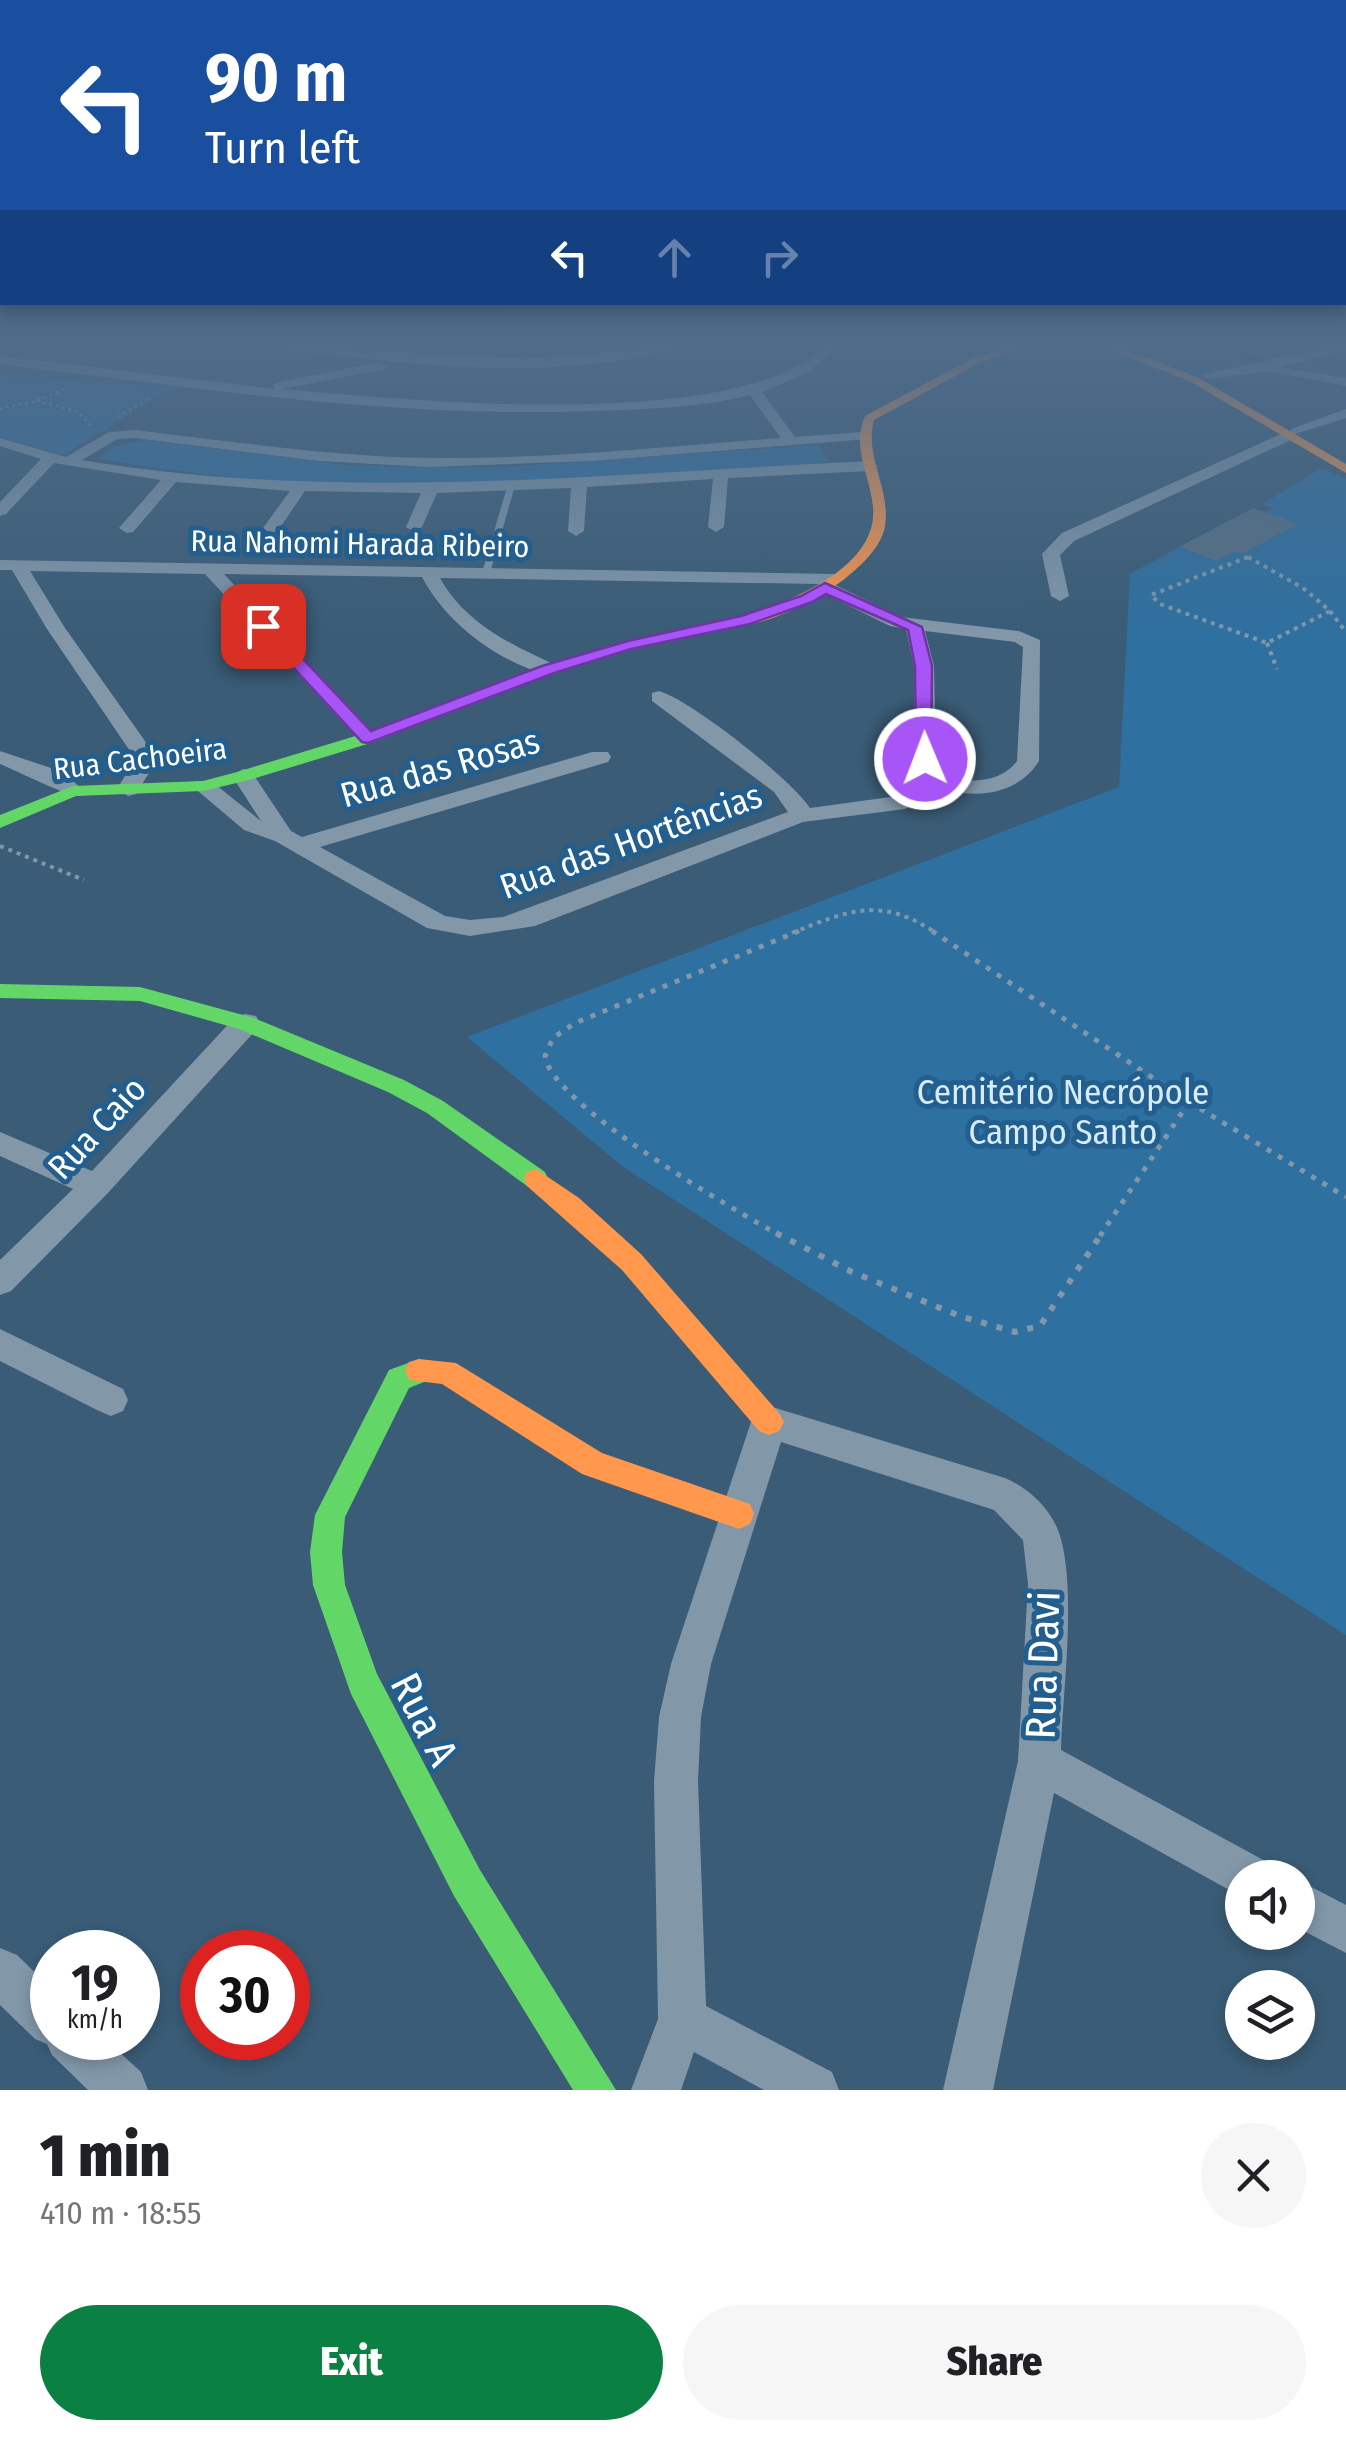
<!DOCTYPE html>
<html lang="en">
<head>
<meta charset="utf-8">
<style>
  body { margin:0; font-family:"Fira Sans Condensed",sans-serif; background:#f6f6f6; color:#202124; height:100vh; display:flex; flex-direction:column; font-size:38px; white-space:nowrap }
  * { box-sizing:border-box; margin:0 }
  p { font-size:32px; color:#757577 }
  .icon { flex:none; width:55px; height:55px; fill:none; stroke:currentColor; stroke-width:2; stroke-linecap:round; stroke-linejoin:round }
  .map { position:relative; height:2090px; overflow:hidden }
  .sheet { display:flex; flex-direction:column; background:#fff; flex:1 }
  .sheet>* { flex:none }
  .banner { position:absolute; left:0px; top:0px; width:1348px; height:305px; box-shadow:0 5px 15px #0003; background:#1a4fa0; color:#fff; overflow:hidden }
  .controls { position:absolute; left:1225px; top:1860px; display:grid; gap:20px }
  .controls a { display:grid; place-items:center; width:90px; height:90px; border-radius:50%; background:#fff; box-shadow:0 5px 15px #0003; font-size:50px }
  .speed { position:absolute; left:30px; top:1930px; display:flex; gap:20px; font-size:50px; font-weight:700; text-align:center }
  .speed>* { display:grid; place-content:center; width:130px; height:130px; border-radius:50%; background:#fff; box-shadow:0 5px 15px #0003; line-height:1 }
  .speed small { font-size:25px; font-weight:400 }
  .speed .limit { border:15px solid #d22; background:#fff; color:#111 }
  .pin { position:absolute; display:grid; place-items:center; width:85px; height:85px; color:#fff; margin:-42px; border-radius:20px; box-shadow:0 5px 15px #0006 }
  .me { position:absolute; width:110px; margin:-55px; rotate:359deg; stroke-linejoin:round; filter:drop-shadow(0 0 8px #0008) }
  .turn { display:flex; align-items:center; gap:35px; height:210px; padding:0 40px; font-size:45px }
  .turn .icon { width:130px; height:130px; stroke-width:2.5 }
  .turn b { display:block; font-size:70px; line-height:85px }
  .lanes { display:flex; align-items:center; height:95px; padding:0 40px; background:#0003; justify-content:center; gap:50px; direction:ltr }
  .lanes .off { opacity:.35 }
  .round { display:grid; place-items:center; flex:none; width:105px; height:105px; border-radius:52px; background:#f6f6f6 }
  .headline { display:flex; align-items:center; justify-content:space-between; height:170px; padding:0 40px }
  h1 { font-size:60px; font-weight:800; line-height:75px }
  .cta { display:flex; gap:20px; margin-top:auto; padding:20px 40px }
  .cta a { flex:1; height:115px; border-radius:60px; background:#0b8043; color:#fff; font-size:40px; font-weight:800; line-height:115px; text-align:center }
  .cta a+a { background:#f6f6f6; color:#202124 }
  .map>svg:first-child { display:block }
  .green { fill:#2e70a0 }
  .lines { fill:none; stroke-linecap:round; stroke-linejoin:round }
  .stream { stroke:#1b4a70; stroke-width:5 }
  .building { fill:#557084 }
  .path-far3 { stroke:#8298a9; stroke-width:2.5; stroke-dasharray:2.5 4; stroke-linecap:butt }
  .path-far2 { stroke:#8298a9; stroke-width:4; stroke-dasharray:4 5; stroke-linecap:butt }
  .path-far1 { stroke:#8298a9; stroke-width:5; stroke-dasharray:5 8; stroke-linecap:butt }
  .path { stroke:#8298a9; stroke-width:6; stroke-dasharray:6 10; stroke-linecap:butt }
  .lane { fill:#8298a9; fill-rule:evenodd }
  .street { fill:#8298a9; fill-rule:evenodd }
  .fast { fill:#63d668; fill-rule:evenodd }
  .slow { fill:#ff974d; fill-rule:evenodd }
  .route { fill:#a855f7; stroke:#6d37a1; stroke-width:2.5 }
  .labels { text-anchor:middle; stroke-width:10; stroke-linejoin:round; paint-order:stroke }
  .far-street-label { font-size:30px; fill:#fff; stroke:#225f8f }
  .street-label { font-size:35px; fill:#fff; stroke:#225f8f }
  .park-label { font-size:35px; fill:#d8ebf9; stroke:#225f8f }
  .near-street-label { font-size:42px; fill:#fff; stroke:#225f8f }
</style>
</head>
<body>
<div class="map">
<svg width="1346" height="2090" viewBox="0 0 1346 2090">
  <rect width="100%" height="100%" fill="#3a5c76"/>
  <!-- green -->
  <path class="green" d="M0,376L173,387L64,455L0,437Z
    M144,440L345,465L427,467H500L819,445L829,462C587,481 339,505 99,458L113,447Z
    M1322,468L1346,479V1635L622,1166L467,1037L1119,787L1130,574L1179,547L1217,561L1235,551L1242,554L1296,524L1265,512L1273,508L1262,504Z"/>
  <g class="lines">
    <!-- stream -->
    <path class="stream" d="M1215,345L1274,365"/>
  </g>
  <!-- building -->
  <path class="building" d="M1253,508L1298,524L1242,554L1235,551L1217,561L1179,547Z"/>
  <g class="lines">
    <!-- path-far3 -->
    <path class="path-far3" d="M37,401L76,411L93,427
      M0,409L37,401L68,387
      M118,417L151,397"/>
    <!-- path-far2 -->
    <path class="path-far2" d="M1248,557L1303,588L1330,611L1267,643L1160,604L1151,595Z
      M1330,611L1346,632
      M1267,643L1277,669
      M0,846L84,880
      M792,933C849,910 881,896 936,933"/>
    <!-- path-far1 -->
    <path class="path-far1" d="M932,931L1189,1102
      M1189,1102L1346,1197
      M781,1236C734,1210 551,1104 545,1056L553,1038L575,1023L799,931
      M1100,1236L1189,1102"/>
    <!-- path -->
    <path class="path" d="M776,1233L852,1272L960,1316L1015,1332L1040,1326L1102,1233"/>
    <!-- lane -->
    <path class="lane" d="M507,487L514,489L490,573L483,575L482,573Z"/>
    <!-- street -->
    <path class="street" d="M271,345L529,359L686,345C675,352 657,353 643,356C523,380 397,362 277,349Z
      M827,345H840L807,373L762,392L795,437L862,432L869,436L867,439L592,461L430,467L319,461L135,438L117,439L82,460C343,504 608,473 870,461L878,466L870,471L728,478L724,527L716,532L708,527L713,479L587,487L584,531L576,536L568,531L571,488L437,493L422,527L414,532L406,527L421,493L305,491L277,532L271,533L263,528L290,491L176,482L133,532L127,533L119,528L161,480L54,463L6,514L0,516V502L41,459L0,446V438L66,457L109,432L135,430C221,440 306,453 393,457C522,462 652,448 781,438L750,395C699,408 644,409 591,411C393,418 196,388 0,364V356L274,389V383L379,362L386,366L384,369L283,389C404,400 741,434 827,345Z
      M1339,345H1346V351L1280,367L1346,378V386L1267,371L1208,379L1201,375Z
      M1346,409V418L1292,435L1291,440L1074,541L1060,555L1069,596L1060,601L1051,596L1042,554L1062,533L1281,434H1290L1291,429Z
      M0,560L836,574L845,579L833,584L901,617L1019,631L1040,640L1039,761C1015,800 960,801 922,780L914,759V666L906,629L890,626L819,591L818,584L440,578C465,623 510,644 555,665V673L548,675C497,661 447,624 422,577L224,574L375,734L379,738L368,744L361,742L205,574L30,571L65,628L152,751L155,763L136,794L128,796L117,789L133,763L130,751L47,629L12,570H0ZM925,631L1015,642L1023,647L1017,761C1000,784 964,785 940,772L936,759L934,666Z
      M659,691C691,700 792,780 810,808L905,795L916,802L905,809L803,822L535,926L470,936L427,928L275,841L244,830L192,786L195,781H211L261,821L232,776L243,769L251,771L291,831L302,837L592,752H608L611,757L608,762L320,847L445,916L470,920L503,917L788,812L774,792L652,701V693Z
      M0,751L63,772L84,791L81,796C70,798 17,771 0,764Z
      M246,1014L256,1016L260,1023L256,1030L107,1194L11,1291L0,1295V1260L73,1189L0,1156V1132L92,1171L236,1016Z
      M0,1329L123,1389L128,1400L123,1411L111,1416L99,1411L0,1361Z
      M769,1406L1005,1478C1031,1489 1054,1512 1061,1539C1076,1596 1063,1689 1061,1750L1267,1862L1273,1878H1242V1897L1054,1793L993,2090H943L1018,1761L1028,1584L1023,1540L994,1510L781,1442L711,1664L701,1717L698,1781L706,2006L832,2072L839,2090H764L694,2052L681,2090H631L658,2019L654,1781L659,1717L671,1664L751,1422L756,1411Z
      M1298,1880L1346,1905V1953L1298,1928Z
      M0,1948L17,1955L52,1989V2038H104L141,2072L148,2090H88L52,2055L47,2044L35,2039L0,2005Z"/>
    <!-- fast -->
    <path class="fast" d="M736,617L741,619V625L631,649L554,672L374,742L249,780L203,791L76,796L0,828V815L73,786L203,781L237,772L362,734L542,666L622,642Z
      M0,984L140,987L254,1018L404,1080L443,1101L545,1172L548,1179L545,1186L536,1189L527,1186L427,1113L388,1092L239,1029L140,1001L0,998Z
      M419,1359L429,1362L433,1371L429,1380L409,1388L345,1517L342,1552L345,1585L377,1674L480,1870L616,2090H573L454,1896L351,1694L313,1585L310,1552L315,1515L389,1370Z"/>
    <!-- slow -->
    <path class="slow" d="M1017,345H1032L979,363L874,420C864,457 891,489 885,526C878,572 774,630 731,625V619C780,606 879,571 873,507C870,474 851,448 865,416L971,359Z
      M1099,345H1113L1199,378L1346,464V473L1191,382Z
      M536,1169L579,1198L641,1254L779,1413L784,1422L779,1431L769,1435L759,1431L622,1270L527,1186L524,1179L527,1172Z
      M419,1359L456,1363L602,1453L750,1504L754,1514L750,1524L739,1529L582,1474L442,1384L409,1380L405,1371L409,1362Z"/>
  </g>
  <!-- sky -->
  <linearGradient id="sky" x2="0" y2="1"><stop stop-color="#203341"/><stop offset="0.54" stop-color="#4f6c8a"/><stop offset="1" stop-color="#4f6c8a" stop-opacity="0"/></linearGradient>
  <rect width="1346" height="637" fill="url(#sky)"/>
  <!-- route -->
  <path class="route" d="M825,583L922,627L932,666L931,763H919L916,759L915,666L908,630L826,594L812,602L750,624L631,649L554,673L368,743L362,742L255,626L268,622L371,731L542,666L628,641L741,616L801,596Z"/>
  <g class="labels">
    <!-- far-street labels -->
    <g class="far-street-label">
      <text transform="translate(360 544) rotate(1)" y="10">Rua Nahomi Harada Ribeiro</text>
      <text transform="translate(140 759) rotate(-7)" y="10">Rua Cachoeira</text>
    </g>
    <!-- street labels -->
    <g class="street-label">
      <text transform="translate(440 768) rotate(-16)" y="12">Rua das Rosas</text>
      <text transform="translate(631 841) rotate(-20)" y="12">Rua das Hortências</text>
      <text transform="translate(97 1128) rotate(-47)" y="12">Rua Caio</text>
    </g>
    <!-- park labels -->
    <g class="park-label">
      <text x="1063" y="1104">Cemitério Necrópole<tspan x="1063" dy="40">Campo Santo</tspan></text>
    </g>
    <!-- near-street labels -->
    <g class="near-street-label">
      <text transform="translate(1042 1665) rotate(-88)" y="15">Rua Davi</text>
      <text transform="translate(425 1719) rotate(63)" y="15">Rua A</text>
    </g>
  </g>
</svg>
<div class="controls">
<a><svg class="icon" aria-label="sound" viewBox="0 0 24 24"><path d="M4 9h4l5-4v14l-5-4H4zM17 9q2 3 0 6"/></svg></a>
<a><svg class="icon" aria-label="layers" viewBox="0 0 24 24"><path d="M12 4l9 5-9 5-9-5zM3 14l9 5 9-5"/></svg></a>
</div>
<div class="speed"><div>19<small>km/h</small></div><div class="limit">30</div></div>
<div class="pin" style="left:263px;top:626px;background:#d93025"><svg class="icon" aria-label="arrive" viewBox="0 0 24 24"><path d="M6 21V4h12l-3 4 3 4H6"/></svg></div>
<svg class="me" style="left:925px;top:759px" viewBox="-20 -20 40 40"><circle r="17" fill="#a855f7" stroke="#fff" stroke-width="3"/><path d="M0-11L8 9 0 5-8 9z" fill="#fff"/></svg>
<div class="banner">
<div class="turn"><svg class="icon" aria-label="left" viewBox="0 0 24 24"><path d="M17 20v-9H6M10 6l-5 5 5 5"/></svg><div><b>90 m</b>Turn left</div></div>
<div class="lanes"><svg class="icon" aria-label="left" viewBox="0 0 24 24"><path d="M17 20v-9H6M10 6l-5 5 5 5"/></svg><svg class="icon off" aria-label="ahead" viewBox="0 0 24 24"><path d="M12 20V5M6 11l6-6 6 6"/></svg><svg class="icon off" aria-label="right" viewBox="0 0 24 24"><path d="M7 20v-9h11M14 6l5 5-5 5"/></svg></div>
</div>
</div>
<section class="sheet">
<div class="headline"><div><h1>1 min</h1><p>410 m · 18:55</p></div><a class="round"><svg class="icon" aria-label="close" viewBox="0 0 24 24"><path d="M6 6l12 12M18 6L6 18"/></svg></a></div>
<div class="cta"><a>Exit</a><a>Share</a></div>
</section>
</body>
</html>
